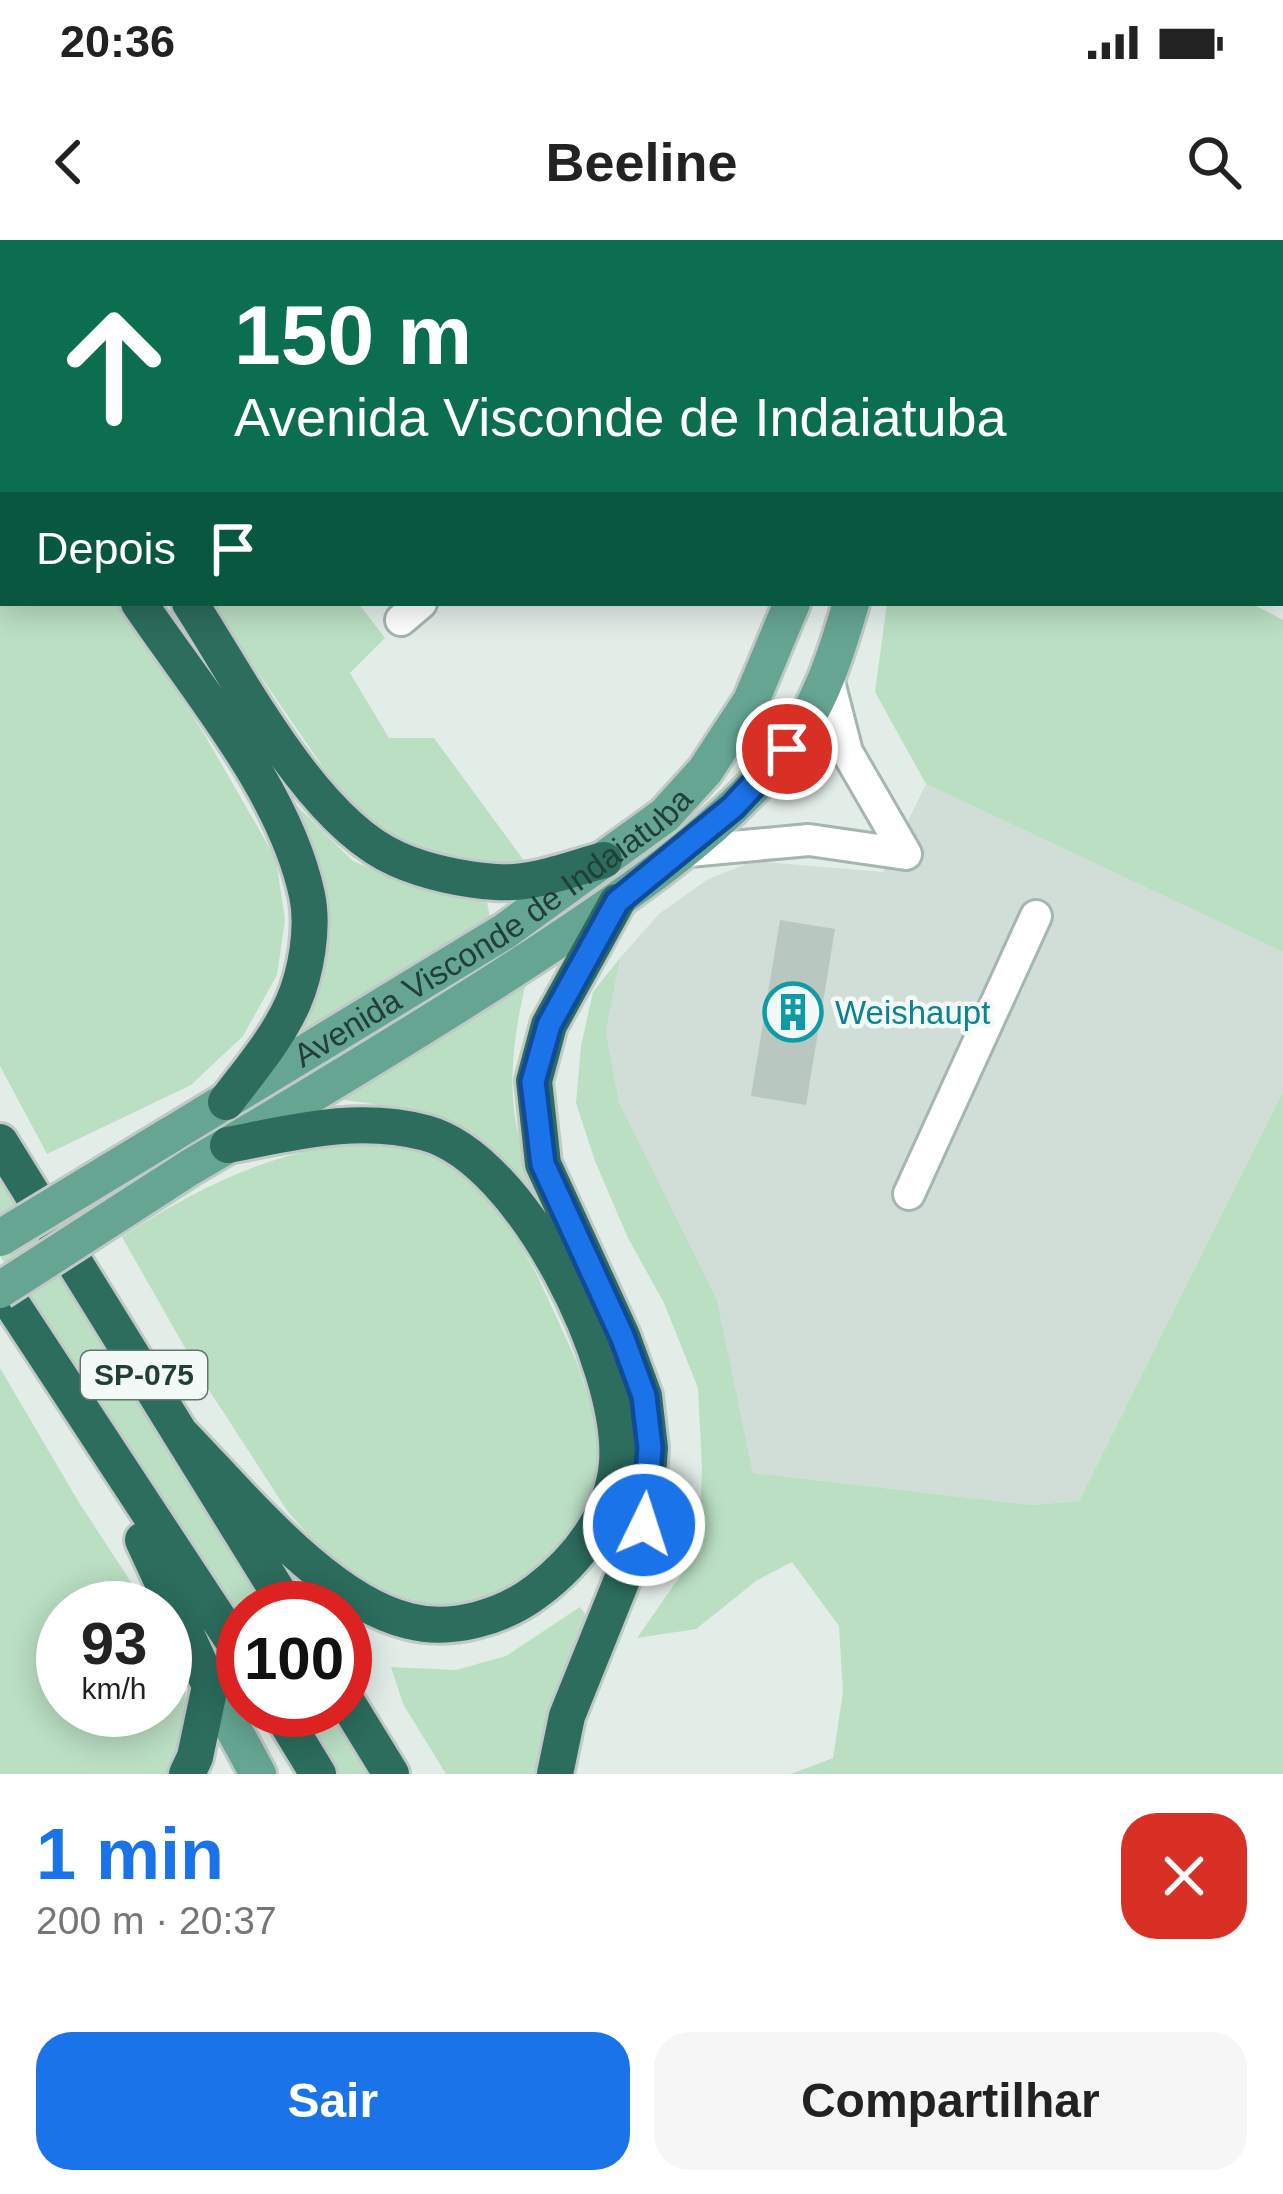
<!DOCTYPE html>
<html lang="pt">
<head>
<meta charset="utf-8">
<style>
  body { margin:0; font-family:Helvetica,sans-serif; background:#f6f6f6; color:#222; height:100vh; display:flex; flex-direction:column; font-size:45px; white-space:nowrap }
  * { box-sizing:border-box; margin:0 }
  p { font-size:39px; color:#767676 }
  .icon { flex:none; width:66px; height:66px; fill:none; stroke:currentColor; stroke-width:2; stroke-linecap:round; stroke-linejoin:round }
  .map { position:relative; height:1534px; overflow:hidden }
  .side { display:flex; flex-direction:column; background:#fff; flex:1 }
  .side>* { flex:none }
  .hud { position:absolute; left:0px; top:0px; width:1284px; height:366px; box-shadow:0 6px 30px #0003; background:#0b6e4f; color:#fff; overflow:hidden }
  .speed { position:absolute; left:36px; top:1341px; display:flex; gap:24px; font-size:60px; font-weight:700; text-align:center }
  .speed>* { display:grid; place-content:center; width:156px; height:156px; border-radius:50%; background:#fff; box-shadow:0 6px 30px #0003; line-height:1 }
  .speed small { font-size:30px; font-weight:400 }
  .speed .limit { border:18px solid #d22; background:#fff; color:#111 }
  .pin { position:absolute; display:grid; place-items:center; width:102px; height:102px; color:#fff; margin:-51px; border:6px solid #fff; border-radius:50%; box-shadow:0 3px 12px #0007 }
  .me { position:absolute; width:132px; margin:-66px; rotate:4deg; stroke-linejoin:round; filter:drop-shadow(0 0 9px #0008) }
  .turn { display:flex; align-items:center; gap:42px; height:252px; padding:0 36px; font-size:54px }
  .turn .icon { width:156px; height:156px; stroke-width:2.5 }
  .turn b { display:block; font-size:84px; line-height:102px }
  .then { display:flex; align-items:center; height:114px; padding:0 36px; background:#0003; gap:24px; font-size:45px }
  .round { display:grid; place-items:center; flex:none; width:126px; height:126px; border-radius:36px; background:#f6f6f6 }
  .overview { display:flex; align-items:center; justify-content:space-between; height:204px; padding:0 36px }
  h1 { font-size:72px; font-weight:800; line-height:90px; color:#1a73e8 }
  .primary-button { display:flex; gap:24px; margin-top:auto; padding:24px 36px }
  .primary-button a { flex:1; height:138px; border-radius:36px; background:#1a73e8; color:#fff; font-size:48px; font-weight:800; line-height:138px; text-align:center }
  .primary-button a+a { background:#f6f6f6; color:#222 }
  .status { display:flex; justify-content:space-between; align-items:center; height:84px; padding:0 60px; background:#fff; direction:ltr }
  .status svg { height:33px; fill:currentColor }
  header { display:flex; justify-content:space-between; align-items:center; height:156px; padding:0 36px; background:#fff; font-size:54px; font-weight:800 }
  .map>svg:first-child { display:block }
  .built { fill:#d1ddd7 }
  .green { fill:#badfc3 }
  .building { fill:#b8c8c1 }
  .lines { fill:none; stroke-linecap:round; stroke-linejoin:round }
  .minor-casing { stroke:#a5b5af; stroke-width:36 }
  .major-casing { stroke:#c1c9c7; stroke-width:42 }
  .highway-casing { stroke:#c1c9c7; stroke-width:42 }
  .minor { stroke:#fff; stroke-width:30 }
  .major { stroke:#65a591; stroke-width:36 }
  .highway { stroke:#2c6d5d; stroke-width:36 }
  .major-bridge-casing { stroke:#c1c9c7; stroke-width:42; stroke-linecap:butt }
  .major-bridge { stroke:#65a591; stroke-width:36 }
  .route-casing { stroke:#114b97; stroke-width:30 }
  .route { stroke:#1a73e8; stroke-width:21 }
  .labels { text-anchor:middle; stroke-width:9; stroke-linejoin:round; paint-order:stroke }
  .shield { fill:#f3f9f6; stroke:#607770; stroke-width:3 }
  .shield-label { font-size:30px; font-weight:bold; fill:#213f36 }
  .street-label { font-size:33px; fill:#213f36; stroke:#f3f9f6 }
  .culture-label { font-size:33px; fill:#0d838f; stroke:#f3f9f6; text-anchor:start }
</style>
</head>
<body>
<div class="status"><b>20:36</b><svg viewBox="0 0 49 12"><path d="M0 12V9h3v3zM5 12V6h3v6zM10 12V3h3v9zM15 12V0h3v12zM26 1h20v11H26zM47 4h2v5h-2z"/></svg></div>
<header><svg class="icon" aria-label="back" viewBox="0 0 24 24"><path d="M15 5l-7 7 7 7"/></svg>Beeline<svg class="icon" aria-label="search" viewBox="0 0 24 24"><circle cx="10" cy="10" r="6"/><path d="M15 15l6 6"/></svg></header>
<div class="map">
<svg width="1283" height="1534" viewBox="0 0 1283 1534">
  <rect width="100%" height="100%" fill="#e3ede8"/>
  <!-- built -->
  <path class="built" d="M926,544L1283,712V852L1079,1261L1032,1265L753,1233L717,1060L619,862L606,792L620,718L659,674L708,639L754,621L883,632Z"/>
  <!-- green -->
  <path class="green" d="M0,201L3,363H119L203,492L276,619L285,680L277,735L243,796L191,845L47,914L0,826Z
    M210,363H358L385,398L350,433L389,498H434L525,622L479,626L443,617L390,596L354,572Z
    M887,363H1250L1283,380V712L926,544L875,452Z
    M292,561L353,621L405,643L487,662L490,677L305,795L284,566Z
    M620,718L606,792L619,862L717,1060L753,1233L1032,1265L1079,1261L1283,852V1534H791L833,1518L843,1452L839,1386L792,1322L756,1341L696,1389L637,1398L699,1309L702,1227L698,1148L664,1063L628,998L595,921L576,863L581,806L593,752Z
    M526,742C514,794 505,851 521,903C531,933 545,962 555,992C502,904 436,868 334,859Z
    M347,903L409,908L452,925L504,975L538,1037L576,1120L598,1185L604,1248L581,1296L507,1359L454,1372L407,1367L345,1336L288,1272L209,1150L122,997C193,950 262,916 347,903Z
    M0,934L270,1368H243V1394L0,1016Z
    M0,1128L78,1261L148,1368H63V1470H165V1396C197,1448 186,1478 171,1534H0Z
    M580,1367L588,1378L564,1431L541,1534H446L403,1464L391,1427L456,1430L506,1416Z
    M291,1470H333L373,1534H331Z"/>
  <!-- building -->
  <path class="building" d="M780,680L835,689L806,865L751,856Z"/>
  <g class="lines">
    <!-- minor casing -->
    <g class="minor-casing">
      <path id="minor" d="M738,0L739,3
        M396,3L399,0
        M1022,3L1024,0
        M401,380L421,363
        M828,438L847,512L906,614
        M678,612L809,600L906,614
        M909,954L1036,676"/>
    </g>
    <!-- major casing -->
    <g class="major-casing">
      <g id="major">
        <path d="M795,0V3"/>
        <path d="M857,0V3"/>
        <path id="s1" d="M170,895L505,691L665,575L705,531L751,461L792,363"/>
        <path d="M189,928C304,860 419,791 531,718C621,659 716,596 784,512C819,469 836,415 851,363"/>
        <path d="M210,1446L258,1534"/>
      </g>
    </g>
    <!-- highway casing -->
    <g class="highway-casing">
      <path id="highway" d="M0,131L3,133
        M0,177L3,180
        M139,363C198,450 285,551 307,655C314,688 306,733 293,763C277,799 250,830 226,862
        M190,363C240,440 312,582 397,619C426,632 464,640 496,642C531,645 570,629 604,620
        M0,902L288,1368
        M0,1046L243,1416
        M179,1192C239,1253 325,1361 409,1381C452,1392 503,1377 537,1351C577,1321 613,1275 617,1223C624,1128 524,920 426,893C358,875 295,892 228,905
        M143,1300L210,1446L195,1517L187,1534
        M345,1459L391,1534
        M279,1470L318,1534
        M555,1534L567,1476L644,1285L650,1208L644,1156L622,1096L543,924L534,841L549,785L617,662"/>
    </g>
    <!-- minor -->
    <use href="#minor" class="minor"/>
    <!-- major -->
    <use href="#major" class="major"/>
    <!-- highway -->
    <use href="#highway" class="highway"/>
    <!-- major-bridge casing -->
    <g class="major-bridge-casing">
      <path id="major-bridge" d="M0,998L170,895
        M0,1050L189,928"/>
    </g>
    <!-- major-bridge -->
    <use href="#major-bridge" class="major-bridge"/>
  </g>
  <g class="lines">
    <!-- route casing -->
    <g class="route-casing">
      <path id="route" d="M644,1285L650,1208L644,1156L622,1096L543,924L533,842L549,785L617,662L733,567L787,509"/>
    </g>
    <!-- route -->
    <use href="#route" class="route"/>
  </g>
  <!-- icons -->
  <defs>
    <g id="building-ring" transform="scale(3)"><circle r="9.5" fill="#f3f9f6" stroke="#0f9aa8" stroke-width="1.5"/><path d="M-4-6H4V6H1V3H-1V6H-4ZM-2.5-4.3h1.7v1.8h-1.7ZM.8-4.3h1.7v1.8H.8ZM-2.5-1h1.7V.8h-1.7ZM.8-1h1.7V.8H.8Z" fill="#0f9aa8"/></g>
  </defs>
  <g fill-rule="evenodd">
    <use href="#building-ring" x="793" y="772"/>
  </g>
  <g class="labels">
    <!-- shield labels -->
    <rect class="shield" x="81" y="1111" width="126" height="48" rx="9"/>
    <g class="shield-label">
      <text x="144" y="1145">SP-075</text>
    </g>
    <!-- street labels -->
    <g class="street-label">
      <text dy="12" stroke="none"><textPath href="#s1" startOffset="384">Avenida Visconde de Indaiatuba</textPath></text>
    </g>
    <!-- culture labels -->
    <g class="culture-label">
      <text x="835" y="784">Weishaupt</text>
    </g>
  </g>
</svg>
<div class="speed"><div>93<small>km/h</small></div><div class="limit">100</div></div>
<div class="pin" style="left:787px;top:509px;background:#d93025"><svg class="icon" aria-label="arrive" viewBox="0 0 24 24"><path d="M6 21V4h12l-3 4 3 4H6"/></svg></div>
<svg class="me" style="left:644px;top:1285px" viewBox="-20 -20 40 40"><circle r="17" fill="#1a73e8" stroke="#fff" stroke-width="3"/><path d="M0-11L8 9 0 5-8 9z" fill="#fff"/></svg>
<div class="hud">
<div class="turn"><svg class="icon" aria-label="ahead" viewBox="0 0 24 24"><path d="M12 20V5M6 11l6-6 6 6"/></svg><div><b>150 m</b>Avenida Visconde de Indaiatuba</div></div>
<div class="then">Depois<svg class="icon" aria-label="arrive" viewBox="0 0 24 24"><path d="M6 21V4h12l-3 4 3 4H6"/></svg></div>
</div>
</div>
<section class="side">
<div class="overview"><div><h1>1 min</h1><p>200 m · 20:37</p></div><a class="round" style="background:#d93025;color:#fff"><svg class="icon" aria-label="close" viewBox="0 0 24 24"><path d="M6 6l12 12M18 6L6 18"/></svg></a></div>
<div class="primary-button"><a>Sair</a><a>Compartilhar</a></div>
</section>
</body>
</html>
